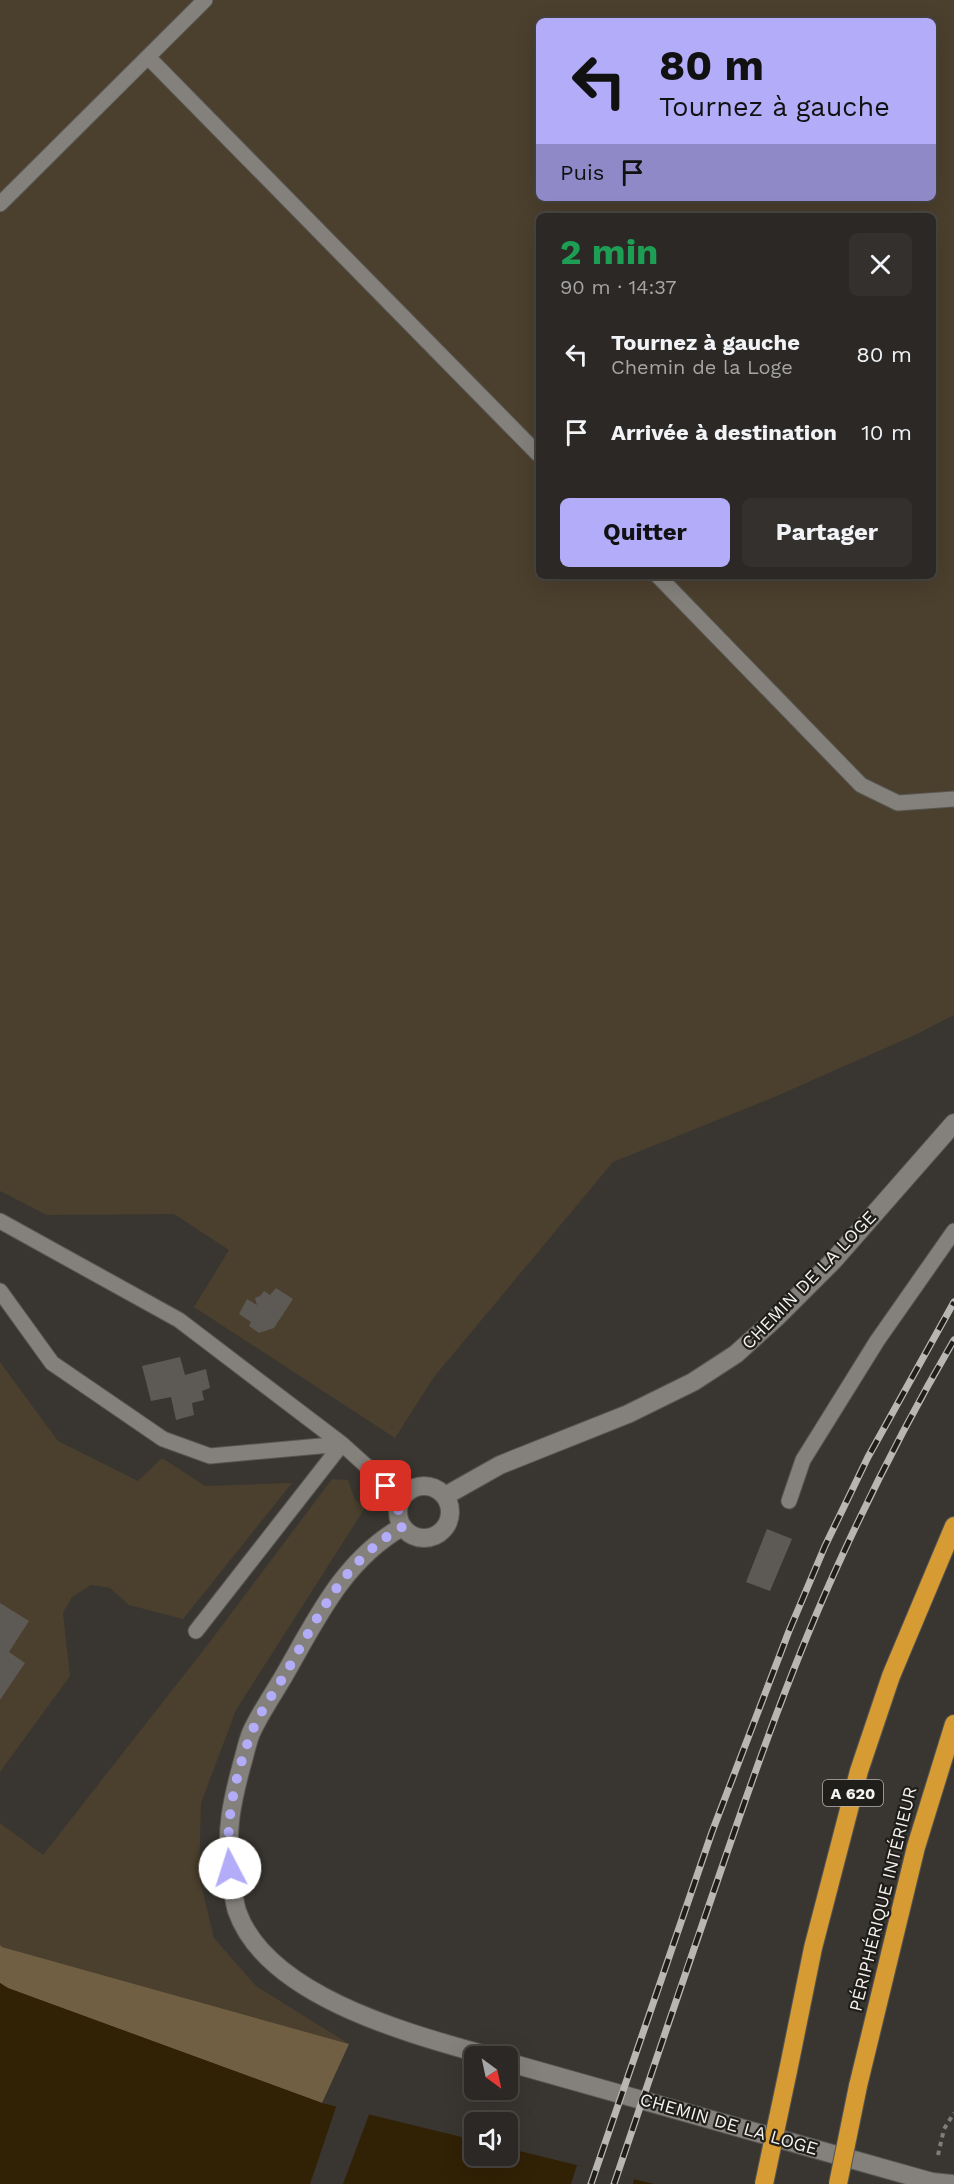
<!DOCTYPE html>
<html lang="fr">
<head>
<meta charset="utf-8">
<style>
  body { margin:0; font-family:"Work Sans",sans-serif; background:#33302d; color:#f1f3f6; height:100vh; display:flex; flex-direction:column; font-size:22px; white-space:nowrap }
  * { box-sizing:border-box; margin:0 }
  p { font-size:20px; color:#a6a6a7 }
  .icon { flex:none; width:33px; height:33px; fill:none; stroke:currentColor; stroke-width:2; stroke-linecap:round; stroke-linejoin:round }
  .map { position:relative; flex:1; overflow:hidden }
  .side { position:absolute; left:536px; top:213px; width:400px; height:366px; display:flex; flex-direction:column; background:#2b2825; border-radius:9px; box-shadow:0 6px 24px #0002,0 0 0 2px #474442 }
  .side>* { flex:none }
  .top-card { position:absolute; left:536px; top:18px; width:400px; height:183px; border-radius:9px; box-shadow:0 6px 24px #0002,0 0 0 2px #474442; background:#b3adf9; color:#111; overflow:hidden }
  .needle { width:39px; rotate:147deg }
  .buttons { position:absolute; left:464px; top:2046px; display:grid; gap:12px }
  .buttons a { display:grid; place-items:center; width:54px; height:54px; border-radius:9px; background:#2b2825; box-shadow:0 6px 24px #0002,0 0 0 2px #474442; font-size:30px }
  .pin { position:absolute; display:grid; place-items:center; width:51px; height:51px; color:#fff; margin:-26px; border-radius:12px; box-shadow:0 3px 9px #0006 }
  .me { position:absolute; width:66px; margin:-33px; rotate:355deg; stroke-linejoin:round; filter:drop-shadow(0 0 4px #0008) }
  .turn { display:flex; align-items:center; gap:21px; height:126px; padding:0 24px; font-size:27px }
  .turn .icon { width:78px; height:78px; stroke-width:2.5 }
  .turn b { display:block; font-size:42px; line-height:51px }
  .then { display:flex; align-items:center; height:57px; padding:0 24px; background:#0003; gap:12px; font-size:22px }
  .round { display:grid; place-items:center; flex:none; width:63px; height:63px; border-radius:9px; background:#33302d }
  .head { display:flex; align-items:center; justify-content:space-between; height:102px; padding:0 24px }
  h1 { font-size:36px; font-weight:700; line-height:45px; color:#1e9e55 }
  .cta { display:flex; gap:12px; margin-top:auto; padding:12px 24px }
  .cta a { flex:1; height:69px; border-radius:9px; background:#b3adf9; color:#111; font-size:24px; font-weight:700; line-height:69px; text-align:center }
  .cta a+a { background:#33302d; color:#f1f3f6 }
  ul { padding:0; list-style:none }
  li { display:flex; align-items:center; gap:18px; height:78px; padding:0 24px }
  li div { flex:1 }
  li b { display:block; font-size:22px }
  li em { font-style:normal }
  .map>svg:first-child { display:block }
  .green { fill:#4b3f2d; fill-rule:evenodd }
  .forest { fill:#715f43 }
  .water { fill:#312105 }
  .pier { fill:#393631 }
  .building { fill:#5d5a55 }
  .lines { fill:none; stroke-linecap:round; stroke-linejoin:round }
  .lane-casing { stroke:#575551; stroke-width:17 }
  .street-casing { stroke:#575551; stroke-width:20 }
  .highway-casing { stroke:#575551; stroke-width:20 }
  .path { stroke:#7f7d78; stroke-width:4; stroke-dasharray:4.5 4.5; stroke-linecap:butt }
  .lane { stroke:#84807b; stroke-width:15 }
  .street { stroke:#84807b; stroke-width:18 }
  .highway { stroke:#d69b32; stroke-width:18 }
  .rail-casing { stroke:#b8b6b2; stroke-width:7 }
  .rail { stroke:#1f1e1b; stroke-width:4.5; stroke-dasharray:14; stroke-linecap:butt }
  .highway-bridge-casing { stroke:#575551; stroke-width:20; stroke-linecap:butt }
  .highway-bridge { stroke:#d69b32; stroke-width:18 }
  .route { stroke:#b3adf9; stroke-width:10; stroke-dasharray:0 18 }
  .labels { text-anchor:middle; stroke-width:4.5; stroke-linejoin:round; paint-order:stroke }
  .shield { fill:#1f1e1b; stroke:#b5b3b0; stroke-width:1.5 }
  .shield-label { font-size:16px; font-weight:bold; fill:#f5f3f0 }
  .street-label { font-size:18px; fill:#f5f3f0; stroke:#1f1e1b }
</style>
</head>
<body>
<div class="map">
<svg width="954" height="2184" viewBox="0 0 954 2184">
  <rect width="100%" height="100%" fill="#393631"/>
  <!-- green -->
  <path class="green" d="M0,0H954V1015L915,1035L772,1098L613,1162L434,1377L395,1438L194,1307L229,1250L174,1214L47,1215L0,1191ZM538,21H933V198H538ZM538,216H933V576H538Z
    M0,1362L58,1441L138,1481L162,1458L205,1486L292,1483L183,1619L129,1605L110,1588L91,1585L72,1597L63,1613L70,1676L0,1772Z
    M332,1479L348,1480L355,1500L365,1508L236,1710L201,1803L199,1876L214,1938L256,1986L349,2044L2,1947L0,1945V1823L43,1855L209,1643Z"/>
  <!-- forest -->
  <path class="forest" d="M0,1945L2,1947L349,2044L322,2103L7,1988L0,1983Z"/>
  <!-- water -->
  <path class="water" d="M0,1983L8,1988L322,2103L474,2140V2156H507V2148L654,2184H0Z"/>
  <!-- pier -->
  <path class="pier" d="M337,2104L370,2112L343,2184H310Z
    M577,2165L634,2179L633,2184H571Z"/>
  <!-- building -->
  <path class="building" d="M276,1288L293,1299L274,1328L259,1333L249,1326L251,1322L239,1314L247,1299L257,1305L255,1298L260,1296L264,1291L270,1295Z
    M180,1357L185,1375L206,1369L210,1388L202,1391L204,1400L192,1403L194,1415L176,1420L171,1397L151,1401L142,1366Z
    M767,1529L792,1539L770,1591L746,1582Z
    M0,1603L29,1621L9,1652L25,1663L0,1700Z"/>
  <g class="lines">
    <!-- lane casing -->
    <g class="lane-casing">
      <path id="lane" d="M148,57L538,454
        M0,204L205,0
        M658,576L861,785L898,803L954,799
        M0,1221L179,1320L342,1444L402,1498
        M0,1291L52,1363L163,1439L210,1456L342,1444
        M789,1501L803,1460L877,1341L954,1231
        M196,1631L342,1444"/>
    </g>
    <!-- street casing -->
    <g class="street-casing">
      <path id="street" d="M398 1512a26 26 0 1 1 52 0a26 26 0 1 1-52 0Z
        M445,1496L500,1465L628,1414L693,1382L736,1354L778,1316L833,1261L954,1123
        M402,1527C344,1560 317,1618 285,1674C274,1693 260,1713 251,1733C247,1743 245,1754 242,1764C232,1801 225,1832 231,1871C233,1884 233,1899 237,1911C267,1997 411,2034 489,2056
        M507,2062L932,2182L952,2184"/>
    </g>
    <!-- highway casing -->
    <g class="highway-casing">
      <path id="highway" d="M788,2071L813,1948L859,1771L891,1676L954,1526
        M858,2086L916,1847L954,1724"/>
    </g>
    <!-- path -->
    <path class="path" d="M938,2155L944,2129L954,2113"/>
    <!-- lane -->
    <use href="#lane" class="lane"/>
    <!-- street -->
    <use href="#street" class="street"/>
    <!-- highway -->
    <use href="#highway" class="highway"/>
    <!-- rail casing -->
    <g class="rail-casing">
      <path id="rail" d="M591,2184L712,1832L789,1631L825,1546L868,1457L954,1302
        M614,2184C649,2081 683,1979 719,1876C756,1768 794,1660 842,1556C876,1482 913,1410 954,1340"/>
    </g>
    <!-- rail -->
    <use href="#rail" class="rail"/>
    <!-- highway-bridge casing -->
    <g class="highway-bridge-casing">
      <path id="highway-bridge" d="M764,2184L788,2071
        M838,2184L858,2086"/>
    </g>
    <!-- highway-bridge -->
    <use href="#highway-bridge" class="highway-bridge"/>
  </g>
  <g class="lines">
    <!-- route -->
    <path class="route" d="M230,1868C224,1826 235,1775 251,1734C259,1713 275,1691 287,1671C319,1615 344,1561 402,1527C397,1516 397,1509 402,1498L386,1486"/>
  </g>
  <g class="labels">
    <!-- shield labels -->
    <rect class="shield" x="823" y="1780" width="60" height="26" rx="4.5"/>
    <g class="shield-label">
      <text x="853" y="1799">A 620</text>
    </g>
    <!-- street labels -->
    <g class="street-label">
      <text transform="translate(809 1280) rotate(-46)" y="6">CHEMIN DE LA LOGE</text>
      <text transform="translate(883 1899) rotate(-76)" y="6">PÉRIPHÉRIQUE INTÉRIEUR</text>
      <text transform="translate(729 2124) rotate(16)" y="6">CHEMIN DE LA LOGE</text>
    </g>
  </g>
</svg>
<div class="buttons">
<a><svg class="needle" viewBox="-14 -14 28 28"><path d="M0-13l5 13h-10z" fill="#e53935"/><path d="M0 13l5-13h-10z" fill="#a6a6a7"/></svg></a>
<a><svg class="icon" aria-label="sound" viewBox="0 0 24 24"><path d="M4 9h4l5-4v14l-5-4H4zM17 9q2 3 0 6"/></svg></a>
</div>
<div class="pin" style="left:386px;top:1486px;background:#d93025"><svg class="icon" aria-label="arrive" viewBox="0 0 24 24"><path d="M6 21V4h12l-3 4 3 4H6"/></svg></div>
<svg class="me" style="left:230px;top:1868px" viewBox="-20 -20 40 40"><circle r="19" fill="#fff"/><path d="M0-13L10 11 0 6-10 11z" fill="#b3adf9"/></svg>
<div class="top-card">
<div class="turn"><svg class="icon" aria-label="left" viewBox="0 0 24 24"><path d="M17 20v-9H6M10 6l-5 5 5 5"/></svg><div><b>80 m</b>Tournez à gauche</div></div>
<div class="then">Puis<svg class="icon" aria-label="arrive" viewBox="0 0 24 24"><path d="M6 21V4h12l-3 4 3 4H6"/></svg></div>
</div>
<section class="side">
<div class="head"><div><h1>2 min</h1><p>90 m · 14:37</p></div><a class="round"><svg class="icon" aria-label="close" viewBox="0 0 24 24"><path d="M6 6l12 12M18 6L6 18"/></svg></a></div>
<ul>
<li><svg class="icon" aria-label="left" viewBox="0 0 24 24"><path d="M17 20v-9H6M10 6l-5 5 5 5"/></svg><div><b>Tournez à gauche</b><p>Chemin de la Loge</p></div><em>80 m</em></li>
<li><svg class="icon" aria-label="arrive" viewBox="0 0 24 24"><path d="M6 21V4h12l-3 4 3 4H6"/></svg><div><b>Arrivée à destination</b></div><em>10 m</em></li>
</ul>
<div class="cta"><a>Quitter</a><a>Partager</a></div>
</section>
</div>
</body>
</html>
